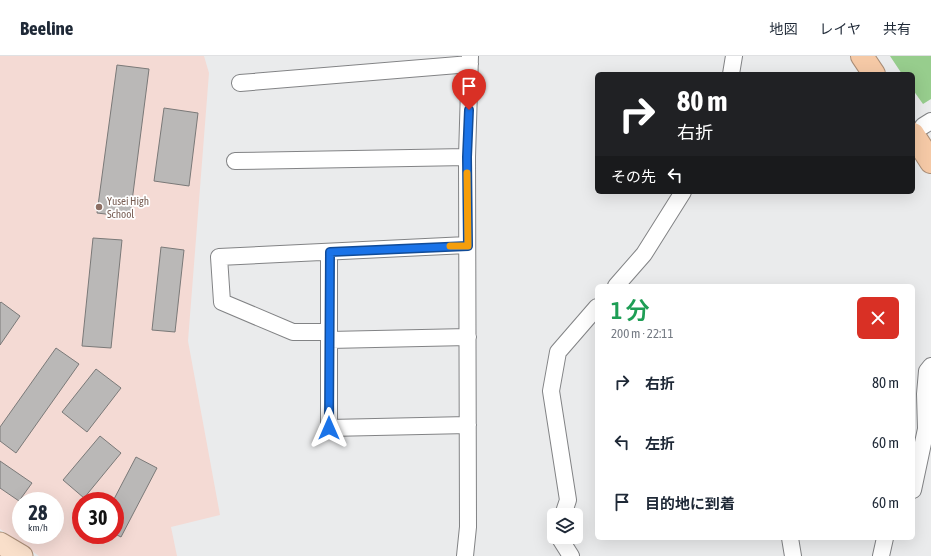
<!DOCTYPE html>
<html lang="ja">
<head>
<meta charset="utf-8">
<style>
  body { margin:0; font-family:"Asap Condensed","Noto Sans JP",sans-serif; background:#f6f6f7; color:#1f2937; height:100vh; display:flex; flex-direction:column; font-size:15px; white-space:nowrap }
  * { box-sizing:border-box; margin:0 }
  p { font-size:13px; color:#747a83 }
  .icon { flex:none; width:22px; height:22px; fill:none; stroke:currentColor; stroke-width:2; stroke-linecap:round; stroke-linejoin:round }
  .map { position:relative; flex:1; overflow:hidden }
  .details { position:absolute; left:595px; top:228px; width:320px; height:256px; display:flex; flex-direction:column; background:#fff; border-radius:6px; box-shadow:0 4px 16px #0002 }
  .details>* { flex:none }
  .top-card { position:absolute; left:595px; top:16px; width:320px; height:122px; border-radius:6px; box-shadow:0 4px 16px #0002; background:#202124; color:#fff; overflow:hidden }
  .fabs { position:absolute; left:547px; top:452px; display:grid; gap:8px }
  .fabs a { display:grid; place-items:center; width:36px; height:36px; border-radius:6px; background:#fff; box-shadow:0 4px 16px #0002; font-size:20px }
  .speed { position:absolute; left:12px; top:436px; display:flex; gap:8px; font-size:20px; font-weight:700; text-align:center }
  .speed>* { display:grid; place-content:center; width:52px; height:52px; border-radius:50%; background:#fff; box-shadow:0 4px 16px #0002; line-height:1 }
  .speed small { font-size:10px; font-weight:400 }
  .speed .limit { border:6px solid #d22; background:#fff; color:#111 }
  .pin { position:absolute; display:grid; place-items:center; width:34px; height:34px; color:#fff; margin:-41px -17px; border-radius:50% 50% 50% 0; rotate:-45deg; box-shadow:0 0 4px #0007 }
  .pin .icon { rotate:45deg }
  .me { position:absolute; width:44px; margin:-22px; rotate:0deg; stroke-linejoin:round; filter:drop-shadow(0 0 3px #0008) }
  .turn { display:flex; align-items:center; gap:14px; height:84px; padding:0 16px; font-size:18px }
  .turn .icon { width:52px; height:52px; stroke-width:2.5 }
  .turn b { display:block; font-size:28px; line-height:34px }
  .then { display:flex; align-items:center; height:38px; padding:0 16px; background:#0003; gap:8px; font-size:15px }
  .round { display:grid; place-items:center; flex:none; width:42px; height:42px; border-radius:6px; background:#f6f6f7 }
  .overview { display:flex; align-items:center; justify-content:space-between; height:68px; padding:0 16px }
  h1 { font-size:24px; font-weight:600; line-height:30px; color:#1e9e55 }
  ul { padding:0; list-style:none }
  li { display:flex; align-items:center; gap:12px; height:60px; padding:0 16px }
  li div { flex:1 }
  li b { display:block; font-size:15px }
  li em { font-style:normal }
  header { display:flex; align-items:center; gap:24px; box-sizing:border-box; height:56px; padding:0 20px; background:#fff; border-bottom:1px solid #e0e1e3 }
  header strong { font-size:19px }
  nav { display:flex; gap:22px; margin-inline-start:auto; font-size:14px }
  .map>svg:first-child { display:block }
  .education { fill:#f4dad4; fill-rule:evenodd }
  .green { fill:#97cd8d }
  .building { fill:#bab8b7; stroke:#7a7978 }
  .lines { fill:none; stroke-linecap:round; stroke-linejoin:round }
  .minor-casing { stroke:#828385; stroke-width:18 }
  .major-casing { stroke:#aa8e77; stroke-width:23 }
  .highway-casing { stroke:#aa8e77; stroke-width:24 }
  .minor { stroke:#fff; stroke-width:16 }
  .major { stroke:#f9dfca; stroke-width:21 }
  .highway { stroke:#f5c9a6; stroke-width:22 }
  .route-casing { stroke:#114b97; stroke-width:10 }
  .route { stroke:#1a73e8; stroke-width:7 }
  .slow { stroke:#f59e0b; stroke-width:7 }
  .education-dot { fill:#8d6e63; stroke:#fff; stroke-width:1.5 }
  .labels { text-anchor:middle; stroke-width:3.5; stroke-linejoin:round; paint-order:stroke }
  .education-label { font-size:11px; fill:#785e54; stroke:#fff; text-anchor:start }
</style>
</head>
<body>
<header>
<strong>Beeline</strong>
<nav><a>地図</a><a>レイヤ</a><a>共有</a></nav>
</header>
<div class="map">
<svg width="931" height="500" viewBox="0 0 931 500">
  <rect width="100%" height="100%" fill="#eaebec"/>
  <!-- education -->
  <path class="education" d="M0,0H204L209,17L188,285L220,459L171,471L177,500H39L0,473ZM21,445H55V479H21ZM81,445H115V479H81Z"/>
  <!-- green -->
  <path class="green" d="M890,0H931V43L923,48L913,34V18H902Z"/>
  <!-- building -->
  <path class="building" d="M117,9L149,13L130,161L97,157Z
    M164,52L198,57L189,130L154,125Z
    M93,182L122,184L111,292L82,290Z
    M161,191L184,194L175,276L152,274Z
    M1,246L20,260L0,289V247Z
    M56,292L79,308L16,397L0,385V371Z
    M96,313L121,332L87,376L62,356Z
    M100,380L121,397L84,442L63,424Z
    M136,401L157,412L121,481L115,478V445H113Z
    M0,405L32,427L19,445L0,432Z"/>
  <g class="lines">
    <!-- minor casing -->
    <g class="minor-casing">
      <path id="minor" d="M731,18L734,0
        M240,27L470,8
        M923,70L931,65
        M235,105L467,101
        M329,196V372L468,369
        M616,230L644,198L683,136
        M329,276H293L222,246L219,201L467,189
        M329,284L468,281
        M913,434L926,373L925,338L927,315L931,310
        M563,459L568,444L551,335L558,296L597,251
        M559,481L571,500
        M790,482L793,500
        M465,500L468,471L467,101L470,0
        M881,500L885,482"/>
    </g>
    <!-- major casing -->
    <g class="major-casing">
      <path id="major" d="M0,487L22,500"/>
    </g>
    <!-- highway casing -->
    <g class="highway-casing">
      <path id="highway" d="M862,0L874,18
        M913,78L931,106"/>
    </g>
    <!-- minor -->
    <use href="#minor" class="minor"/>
    <!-- major -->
    <use href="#major" class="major"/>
    <!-- highway -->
    <use href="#highway" class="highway"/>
  </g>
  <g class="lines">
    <!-- route casing -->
    <g class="route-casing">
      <path id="route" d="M329,372L330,196L468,190L467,101L469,54"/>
    </g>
    <!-- route -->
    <use href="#route" class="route"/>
    <!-- slow -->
    <path class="slow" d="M450,190H468L467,117"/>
  </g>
  <!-- markers -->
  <circle class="education-dot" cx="99" cy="151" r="4"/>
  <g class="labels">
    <!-- education labels -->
    <g class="education-label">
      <text x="107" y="149">Yusei High<tspan x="107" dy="13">School</tspan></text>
    </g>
  </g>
</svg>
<div class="fabs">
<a><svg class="icon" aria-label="layers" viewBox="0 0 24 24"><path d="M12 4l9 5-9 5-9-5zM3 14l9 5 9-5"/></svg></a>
</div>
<div class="speed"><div>28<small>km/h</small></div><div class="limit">30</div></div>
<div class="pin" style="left:469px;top:54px;background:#d93025"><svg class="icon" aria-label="arrive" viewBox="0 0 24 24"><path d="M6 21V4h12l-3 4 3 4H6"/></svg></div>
<svg class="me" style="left:329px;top:372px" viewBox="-20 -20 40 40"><path d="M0-17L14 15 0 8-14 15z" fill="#1a73e8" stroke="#fff" stroke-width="4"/></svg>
<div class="top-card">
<div class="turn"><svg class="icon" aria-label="right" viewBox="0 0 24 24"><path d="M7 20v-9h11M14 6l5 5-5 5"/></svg><div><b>80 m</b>右折</div></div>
<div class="then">その先<svg class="icon" aria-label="left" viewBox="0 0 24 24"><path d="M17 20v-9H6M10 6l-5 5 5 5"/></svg></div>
</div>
<section class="details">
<div class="overview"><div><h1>1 分</h1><p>200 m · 22:11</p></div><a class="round" style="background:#d93025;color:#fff"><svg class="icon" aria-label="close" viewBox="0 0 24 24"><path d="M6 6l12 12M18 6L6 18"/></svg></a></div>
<ul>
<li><svg class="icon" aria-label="right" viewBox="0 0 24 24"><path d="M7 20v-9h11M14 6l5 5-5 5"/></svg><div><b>右折</b></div><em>80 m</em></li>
<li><svg class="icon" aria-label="left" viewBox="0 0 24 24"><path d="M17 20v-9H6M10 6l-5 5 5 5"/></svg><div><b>左折</b></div><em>60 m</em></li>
<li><svg class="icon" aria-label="arrive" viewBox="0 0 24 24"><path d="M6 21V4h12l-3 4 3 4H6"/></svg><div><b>目的地に到着</b></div><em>60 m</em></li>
</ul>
</section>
</div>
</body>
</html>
